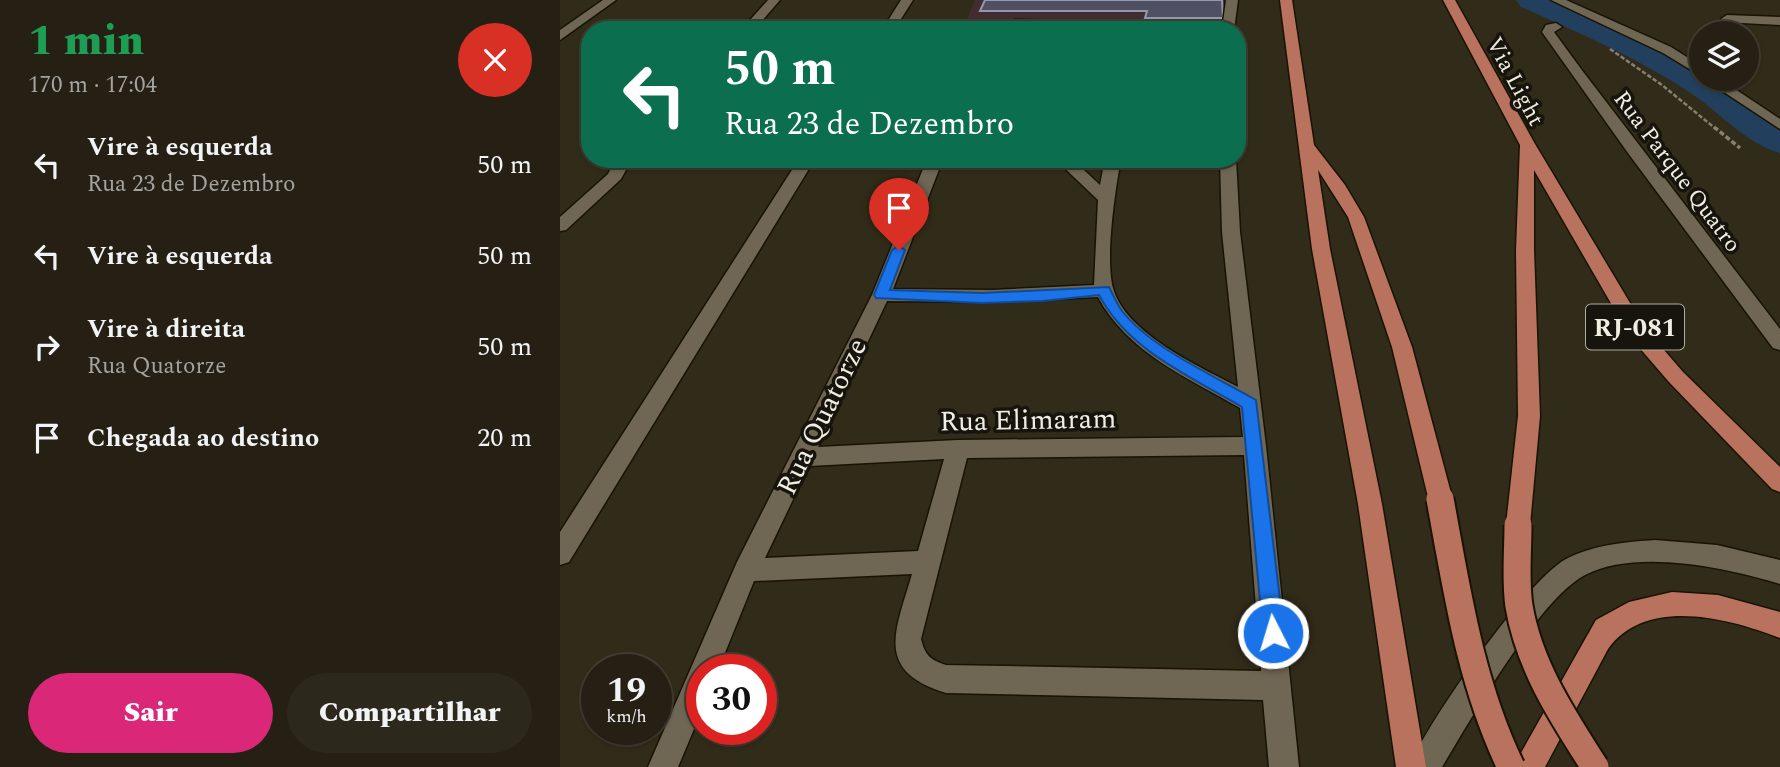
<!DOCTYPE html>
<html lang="pt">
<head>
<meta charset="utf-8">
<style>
  body { margin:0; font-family:Spectral,serif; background:#2d281c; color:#f1f3f6; height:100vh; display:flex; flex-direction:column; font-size:26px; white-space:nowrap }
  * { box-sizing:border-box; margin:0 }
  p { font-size:23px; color:#a3a3a0 }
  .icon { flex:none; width:38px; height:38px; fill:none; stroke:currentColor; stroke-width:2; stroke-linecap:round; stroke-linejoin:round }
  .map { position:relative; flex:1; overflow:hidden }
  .panel { display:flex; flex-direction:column; background:#252013; width:560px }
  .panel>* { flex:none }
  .guide { position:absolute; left:21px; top:21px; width:665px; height:147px; border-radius:28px; box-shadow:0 2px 5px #0004,0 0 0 2px #423e33; background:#0b6e4f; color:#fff; overflow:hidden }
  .controls { position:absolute; left:1129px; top:21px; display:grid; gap:14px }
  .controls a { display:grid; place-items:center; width:70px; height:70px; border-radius:50%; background:#252013; box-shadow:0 2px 5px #0004,0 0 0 2px #423e33; font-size:35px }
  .speed { position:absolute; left:21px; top:654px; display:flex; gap:14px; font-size:35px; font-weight:700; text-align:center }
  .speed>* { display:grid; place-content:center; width:91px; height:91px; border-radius:50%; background:#252013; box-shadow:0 2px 5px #0004,0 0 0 2px #423e33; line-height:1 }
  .speed small { font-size:18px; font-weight:400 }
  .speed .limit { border:10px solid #d22; background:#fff; color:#111 }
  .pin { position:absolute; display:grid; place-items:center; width:60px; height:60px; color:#fff; margin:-72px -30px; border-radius:50% 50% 50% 0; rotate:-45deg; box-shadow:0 0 7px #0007 }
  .pin .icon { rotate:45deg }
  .me { position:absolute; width:77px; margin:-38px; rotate:355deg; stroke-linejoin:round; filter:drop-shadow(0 0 5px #0008) }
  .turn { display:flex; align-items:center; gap:24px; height:147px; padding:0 28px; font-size:32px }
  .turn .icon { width:91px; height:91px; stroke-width:2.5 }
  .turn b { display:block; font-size:49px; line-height:60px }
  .round { display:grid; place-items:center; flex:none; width:74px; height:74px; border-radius:37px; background:#2d281c }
  .headline { display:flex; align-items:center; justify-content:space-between; height:119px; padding:0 28px }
  h1 { font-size:42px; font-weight:800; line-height:52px; color:#1e9e55 }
  .cta { display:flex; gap:14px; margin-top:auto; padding:14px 28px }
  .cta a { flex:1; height:80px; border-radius:42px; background:#db2777; color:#fff; font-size:28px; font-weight:800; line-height:80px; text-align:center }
  .cta a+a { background:#2d281c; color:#f1f3f6 }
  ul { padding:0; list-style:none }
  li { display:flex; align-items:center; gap:21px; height:91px; padding:0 28px }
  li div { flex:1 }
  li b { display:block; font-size:26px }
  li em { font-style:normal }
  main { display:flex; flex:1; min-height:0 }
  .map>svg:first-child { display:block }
  .education { fill:#412d2f }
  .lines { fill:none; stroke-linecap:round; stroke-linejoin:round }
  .river { fill:#22405d; fill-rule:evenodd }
  .building { fill:#4f5063; stroke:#9597ac; stroke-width:2 }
  .lane-casing { stroke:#191303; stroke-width:3 }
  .street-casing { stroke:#191303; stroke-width:3 }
  .secondary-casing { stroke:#191303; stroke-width:3 }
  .primary-casing { stroke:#191303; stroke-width:3 }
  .path-far1 { stroke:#858071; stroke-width:2.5; stroke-dasharray:4.5 2; stroke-linecap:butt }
  .path { stroke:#858071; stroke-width:3.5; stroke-dasharray:5 2.5; stroke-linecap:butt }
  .lane { fill:#6f6754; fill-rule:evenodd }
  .street { fill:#6f6754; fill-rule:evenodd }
  .secondary { fill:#6f6754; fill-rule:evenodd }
  .primary { fill:#b9725e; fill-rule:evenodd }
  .primary-bridge-far1-casing { stroke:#191303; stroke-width:24; stroke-linecap:butt }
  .primary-bridge-casing { stroke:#191303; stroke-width:31; stroke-linecap:butt }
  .primary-bridge-far1 { stroke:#b9725e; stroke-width:21 }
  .primary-bridge { stroke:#b9725e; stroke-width:27 }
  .route { fill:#1a73e8; stroke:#114b97; stroke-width:2 }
  .labels { text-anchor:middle; stroke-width:7; stroke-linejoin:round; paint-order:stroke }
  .far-street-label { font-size:23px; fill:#f1ede2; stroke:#16140c }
  .shield { fill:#16140c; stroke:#afaca2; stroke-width:2 }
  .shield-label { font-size:26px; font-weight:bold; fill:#f1ede2 }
  .street-label { font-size:28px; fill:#f1ede2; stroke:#16140c }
</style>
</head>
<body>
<main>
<section class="panel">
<div class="headline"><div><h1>1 min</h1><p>170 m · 17:04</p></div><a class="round" style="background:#d93025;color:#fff"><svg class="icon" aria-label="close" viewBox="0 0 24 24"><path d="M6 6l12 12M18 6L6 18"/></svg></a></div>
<ul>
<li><svg class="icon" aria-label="left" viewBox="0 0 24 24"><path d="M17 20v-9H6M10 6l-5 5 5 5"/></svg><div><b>Vire à esquerda</b><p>Rua 23 de Dezembro</p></div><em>50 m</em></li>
<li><svg class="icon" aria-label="left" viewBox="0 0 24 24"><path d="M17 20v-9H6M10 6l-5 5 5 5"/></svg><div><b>Vire à esquerda</b></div><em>50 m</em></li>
<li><svg class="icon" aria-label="right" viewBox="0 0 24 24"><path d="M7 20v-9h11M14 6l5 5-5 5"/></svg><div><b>Vire à direita</b><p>Rua Quatorze</p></div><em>50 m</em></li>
<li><svg class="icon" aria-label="arrive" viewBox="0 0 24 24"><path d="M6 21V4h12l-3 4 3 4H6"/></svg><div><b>Chegada ao destino</b></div><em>20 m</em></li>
</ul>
<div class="cta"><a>Sair</a><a>Compartilhar</a></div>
</section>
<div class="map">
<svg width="1220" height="767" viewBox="0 0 1220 767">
  <rect width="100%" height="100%" fill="#312b19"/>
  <!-- education -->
  <path class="education" d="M415,0H667L666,24L654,30H402Z"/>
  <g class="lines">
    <!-- river -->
    <path class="river" d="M956,0H1000L1088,37L1141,68V79H1160L1220,121V153C1187,144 1160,113 1132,94C1078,58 1019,33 961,7Z"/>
  </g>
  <!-- building -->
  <path class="building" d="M425,0H662L663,18H585L587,11H420Z"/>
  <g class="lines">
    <!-- lane casing -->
    <g class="lane-casing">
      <path id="lane" d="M455,20L669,24L674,27L669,30L458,25L454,22Z"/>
    </g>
    <!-- street casing -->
    <g class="street-casing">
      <path id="street" d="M43,0H56L0,40V30Z
        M208,0H220L194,30H181Z
        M341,0H353L334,30H322Z
        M666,0H678L674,30H662Z
        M991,0H1006L1111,47L1141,66V76L1103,53Z
        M1167,15L1220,17V25L1163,22L1161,19Z
        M996,23L1002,27L994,32L1021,69L1220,329V350L1213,348L1068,153L982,32L986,25Z
        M1144,79H1160L1220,119V129Z
        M56,159H72L61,179L6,230L0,231V217L48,174Z
        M239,159H255L9,562L0,565V532Z
        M367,159H383L333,289L432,290L534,285L538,200L495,159H512L540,185L545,159H561C555,191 545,258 553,288C565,333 640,367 678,387L662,232L660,159H676L680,232L706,446L739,767H709L703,700L386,693C313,671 336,630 352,574L194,581L158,670H142V710L118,767H88L177,562L312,295ZM538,297C567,352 628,378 680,408L683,437L398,440L258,447L327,301L432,302ZM684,455L701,671L386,665C370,660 365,655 361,639L407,458ZM384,459L358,551L205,558L249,466Z"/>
    </g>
    <!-- secondary casing -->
    <g class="secondary-casing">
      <path id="secondary" d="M1095,540L1157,545L1220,560V584C1168,568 1076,548 1025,575C978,600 911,719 882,767H849C867,723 966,581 1006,559C1033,545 1065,542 1095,540Z"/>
    </g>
    <!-- primary casing -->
    <g class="primary-casing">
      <path id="primary" d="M720,0H732L754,145L785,185L804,217L852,347L891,493L887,500L879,503L871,500L867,493L832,347L788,217L758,170L770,249L822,504L866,767H836L798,504L752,249Z
        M883,0H895L975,144L1085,328L1123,372L1220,467V492L1212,489L1109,382L1071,338L974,170V250L980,416L970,525L967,532L958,535L949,532L946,525L958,416L956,250L960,145Z
        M1112,592L1158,595L1220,612V638C1168,618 1086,596 1048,649L985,767H953L1036,620L1069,602Z"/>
    </g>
    <!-- path-far1 -->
    <path class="path-far1" d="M1050,49L1102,85L1156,129"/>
    <!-- path -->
    <path class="path" d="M1154,127L1180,148"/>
    <!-- lane -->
    <use href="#lane" class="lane"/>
    <!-- street -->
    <use href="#street" class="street"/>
    <!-- secondary -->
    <use href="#secondary" class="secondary"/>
    <!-- primary -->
    <use href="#primary" class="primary"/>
    <!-- primary-bridge-far1 casing -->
    <g class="primary-bridge-far1-casing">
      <path id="primary-bridge-far1" d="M879,493L880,501"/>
    </g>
    <!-- primary-bridge casing -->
    <g class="primary-bridge-casing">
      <path id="primary-bridge" d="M880,499C897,591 910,682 951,767
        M958,525C958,552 955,580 959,606C969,666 1003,717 1035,767"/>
    </g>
    <!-- primary-bridge-far1 -->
    <use href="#primary-bridge-far1" class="primary-bridge-far1"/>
    <!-- primary-bridge -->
    <use href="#primary-bridge" class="primary-bridge"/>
  </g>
  <!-- route -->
  <path class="route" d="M339,246L345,250L330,290L422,293L549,287C553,295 557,304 562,311C592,349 655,376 696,400L724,633L721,640L713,643L706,640L703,633L682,407C631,377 568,350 539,295L482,301L422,303L316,298L314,295L332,250Z"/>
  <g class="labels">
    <!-- far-street labels -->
    <g class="far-street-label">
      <text transform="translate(956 81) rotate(62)" y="8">Via Light</text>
      <text transform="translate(1118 171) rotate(53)" y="8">Rua Parque Quatro</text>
    </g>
    <!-- shield labels -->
    <rect class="shield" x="1026" y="304.5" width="98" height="45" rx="5"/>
    <g class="shield-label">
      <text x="1075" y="336">RJ-081</text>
    </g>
    <!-- street labels -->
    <g class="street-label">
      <text transform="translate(261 416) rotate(-64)" y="10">Rua Quatorze</text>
      <text transform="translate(468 419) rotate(-1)" y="10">Rua Elimaram</text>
    </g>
  </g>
</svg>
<div class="controls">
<a><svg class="icon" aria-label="layers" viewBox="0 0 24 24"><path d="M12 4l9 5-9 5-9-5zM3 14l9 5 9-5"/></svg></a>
</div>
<div class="speed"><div>19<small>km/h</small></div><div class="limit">30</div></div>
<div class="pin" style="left:339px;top:250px;background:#d93025"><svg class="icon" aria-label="arrive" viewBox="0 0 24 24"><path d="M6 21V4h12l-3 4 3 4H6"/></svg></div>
<svg class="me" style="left:713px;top:633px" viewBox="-20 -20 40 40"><circle r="17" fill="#1a73e8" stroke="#fff" stroke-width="3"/><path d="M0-11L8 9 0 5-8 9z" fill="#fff"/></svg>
<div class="guide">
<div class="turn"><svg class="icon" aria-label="left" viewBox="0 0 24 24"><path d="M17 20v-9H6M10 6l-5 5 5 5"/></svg><div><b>50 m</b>Rua 23 de Dezembro</div></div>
</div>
</div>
</main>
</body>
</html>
